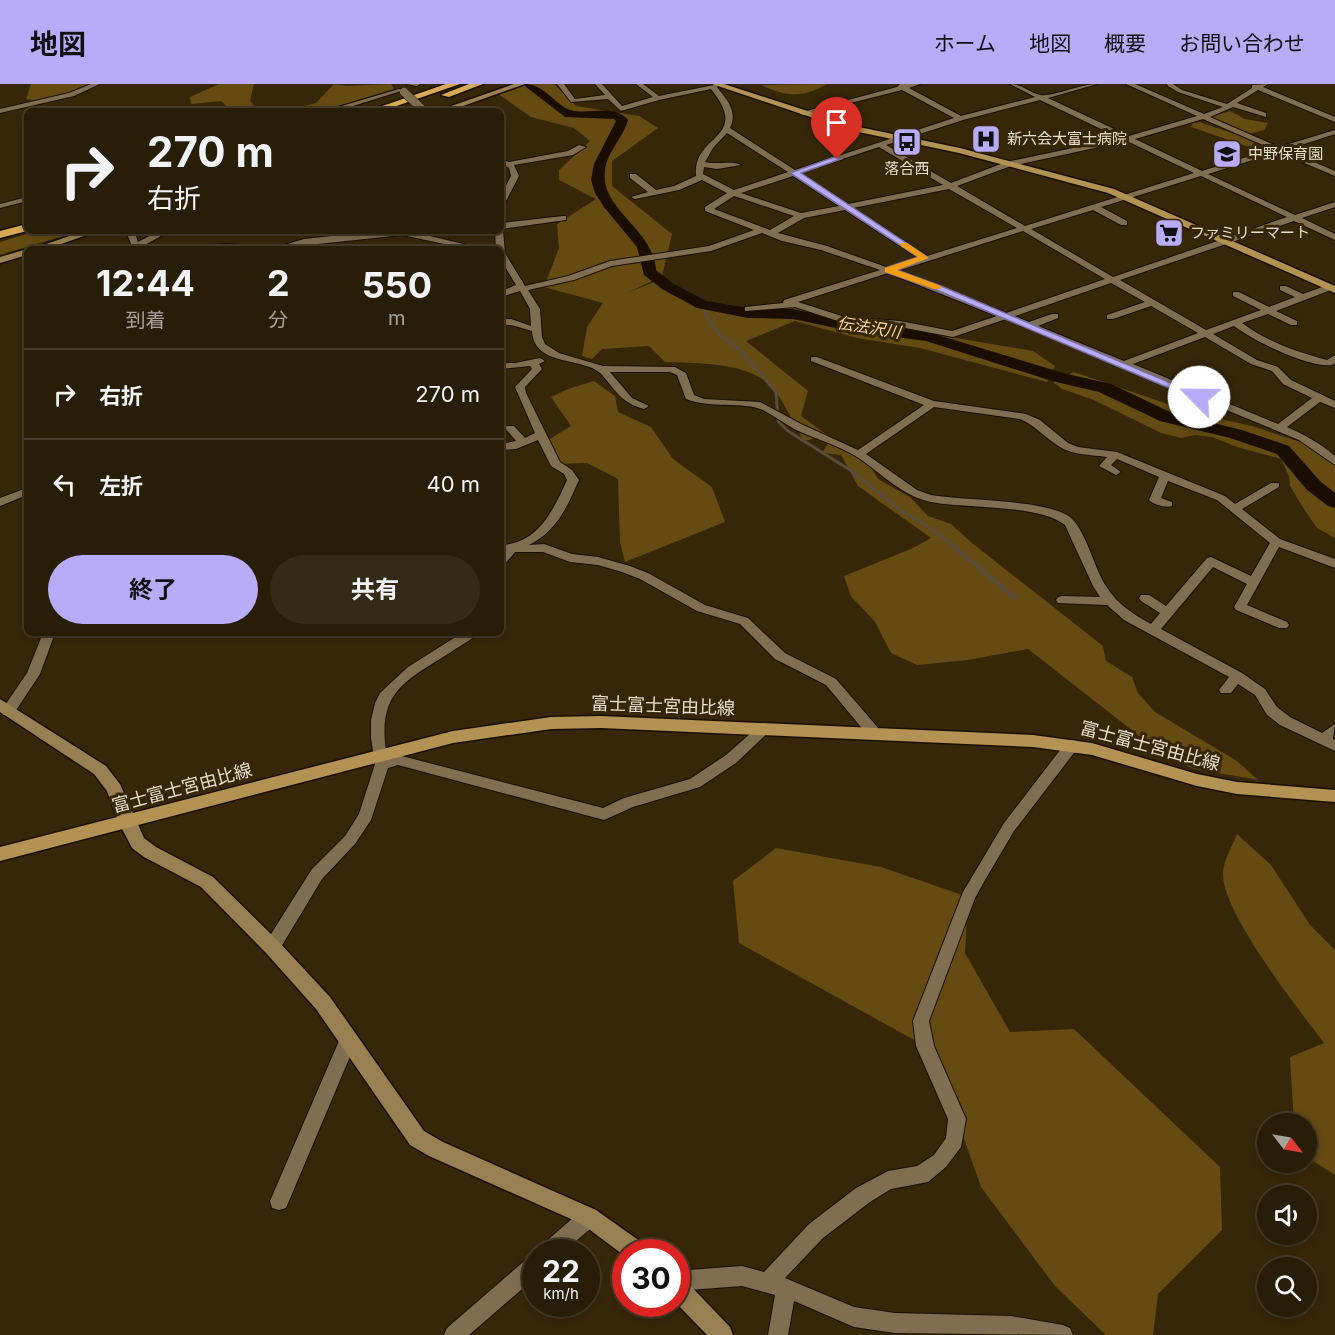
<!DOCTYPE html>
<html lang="ja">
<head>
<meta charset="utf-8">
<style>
  body { margin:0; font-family:Inter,"Noto Sans JP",sans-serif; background:#342a15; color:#f1f3f6; height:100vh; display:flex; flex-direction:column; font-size:22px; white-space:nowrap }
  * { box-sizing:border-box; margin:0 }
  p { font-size:20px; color:#a5a29b }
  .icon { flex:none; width:33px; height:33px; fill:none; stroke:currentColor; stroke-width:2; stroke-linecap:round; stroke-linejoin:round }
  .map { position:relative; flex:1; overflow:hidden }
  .side { position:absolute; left:24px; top:162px; width:480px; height:390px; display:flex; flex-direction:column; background:#281d07; border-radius:9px; box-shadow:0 3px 9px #0003,0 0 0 2px #443b28 }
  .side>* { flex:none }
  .top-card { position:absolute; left:24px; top:24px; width:480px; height:126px; border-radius:9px; box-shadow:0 3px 9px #0003,0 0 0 2px #443b28; background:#281d07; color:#f1f3f6; overflow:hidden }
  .needle { width:39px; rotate:121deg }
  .buttons { position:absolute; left:1257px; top:1029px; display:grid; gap:12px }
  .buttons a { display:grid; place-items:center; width:60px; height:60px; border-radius:50%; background:#281d07; box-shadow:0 3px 9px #0003,0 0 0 2px #443b28; font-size:30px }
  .speed { position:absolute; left:522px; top:1155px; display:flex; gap:12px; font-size:30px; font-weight:700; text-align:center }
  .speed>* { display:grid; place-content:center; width:78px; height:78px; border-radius:50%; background:#281d07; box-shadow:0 3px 9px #0003,0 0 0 2px #443b28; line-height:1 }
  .speed small { font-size:15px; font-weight:400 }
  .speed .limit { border:9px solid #d22; background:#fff; color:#111 }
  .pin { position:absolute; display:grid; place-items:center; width:51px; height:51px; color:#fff; margin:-62px -26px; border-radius:50% 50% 50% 0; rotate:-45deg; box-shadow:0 0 6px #0007 }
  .pin .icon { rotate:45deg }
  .me { position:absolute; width:66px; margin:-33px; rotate:293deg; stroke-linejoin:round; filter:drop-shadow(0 0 4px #0008) }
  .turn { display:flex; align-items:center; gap:21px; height:126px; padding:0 24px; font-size:27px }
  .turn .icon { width:78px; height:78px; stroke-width:2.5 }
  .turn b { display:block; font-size:42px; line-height:51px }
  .eta { display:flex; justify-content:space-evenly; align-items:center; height:102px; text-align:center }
  .eta b { font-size:36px; font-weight:700; line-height:42px }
  .button { display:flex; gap:12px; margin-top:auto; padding:12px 24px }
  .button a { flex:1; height:69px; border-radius:36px; background:#b8abf7; color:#111; font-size:24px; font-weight:700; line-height:69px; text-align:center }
  .button a+a { background:#342a15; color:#f1f3f6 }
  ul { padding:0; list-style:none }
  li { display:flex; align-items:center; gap:18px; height:90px; padding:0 24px; border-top:2px solid #443b28 }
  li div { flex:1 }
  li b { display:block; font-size:22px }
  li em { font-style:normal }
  header { display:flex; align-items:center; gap:36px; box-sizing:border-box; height:84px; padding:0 30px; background:#b8abf7; color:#111 }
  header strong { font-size:28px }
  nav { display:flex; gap:33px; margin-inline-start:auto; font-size:21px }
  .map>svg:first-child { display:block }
  .green { fill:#654a12 }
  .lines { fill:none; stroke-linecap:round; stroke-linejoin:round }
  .stream-far1 { stroke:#574c3e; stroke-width:3 }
  .stream { stroke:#574c3e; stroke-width:4 }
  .river { fill:#190e00; fill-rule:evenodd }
  .street-casing { stroke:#1b1000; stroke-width:2 }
  .secondary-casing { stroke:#1b1000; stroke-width:3 }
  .primary-casing { stroke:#1b1000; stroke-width:3 }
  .highway-casing { stroke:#1b1000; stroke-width:3 }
  .street { fill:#7f6e50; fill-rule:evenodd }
  .secondary { fill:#998052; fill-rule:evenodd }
  .primary { fill:#b39254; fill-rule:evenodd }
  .highway { fill:#d6aa57; fill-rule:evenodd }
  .street-bridge-casing { stroke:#1b1000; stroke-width:9; stroke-linecap:butt }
  .street-bridge { stroke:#7f6e50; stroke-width:8 }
  .route { fill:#b8abf7; stroke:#786fa1; stroke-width:1.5 }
  .slow { fill:#f59e0b }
  .labels { text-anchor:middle; stroke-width:6; stroke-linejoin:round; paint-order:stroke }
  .far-poi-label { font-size:15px; fill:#e8dece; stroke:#362709; text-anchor:start }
  .far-water-label { font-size:16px; font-style:italic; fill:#f9daa4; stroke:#362709 }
  .street-label { font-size:18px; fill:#e8dece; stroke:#362709 }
</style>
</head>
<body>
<header>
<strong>地図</strong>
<nav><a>ホーム</a><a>地図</a><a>概要</a><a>お問い合わせ</a></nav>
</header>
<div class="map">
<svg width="1335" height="1251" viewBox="0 0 1335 1251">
  <rect width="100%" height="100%" fill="#362709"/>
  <!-- green -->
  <path class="green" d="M31,0H93L78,8L40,17L26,15Z
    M219,0H254L250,17L259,27H232L221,17L191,20L190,13Z
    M334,0L346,2L391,0L394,5L321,27H285L316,19Z
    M529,0H554L576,22L639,32L658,44L612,77V102L672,150L662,192L627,209L659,196L702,223H797L809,229L1033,267L1055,282L1047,298L920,264L857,254L795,237L746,257L808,307L801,332L827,351L804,357C795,343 782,313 771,302C748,278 695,279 665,278L649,262L602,265L592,275L582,272L587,243L603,219L544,203L559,164L557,140L596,115L559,96V86L590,57L574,44L531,33L498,10Z
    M827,0C801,15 786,12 761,1Z
    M1230,27L1245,35L1268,39L1264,46L1249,50L1211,33Z
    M1200,38C1214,44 1255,54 1262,64H1252L1191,43L1193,39Z
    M36,147H80L0,171V158Z
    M1074,288L1197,330L1252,342L1321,365L1335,376V454L1317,444L1302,422L1290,402L1289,392L1281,375L1237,363L1212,353L1195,351L1181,354L1161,349L1094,316L1062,305L1053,298Z
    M594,297L615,312L618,328L651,343L673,375L712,403L725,438L625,478L620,458L618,395L587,379L555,380L545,358L571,342L551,313L568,305Z
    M829,358L869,380L878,395L910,413L928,432L951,440L972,459L1103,562L1106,577L1132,593L1138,609L1155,628L1237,677L1258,696L1195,685L1158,671L1133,647L1028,565L968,576L917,581L891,569L875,538L851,512L844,492L913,464L931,454L858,402L841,371L822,369Z
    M1237,750L1271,781L1310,841L1335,866V1091L1307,1073L1306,1040L1294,1039L1290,973L1324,959C1299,926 1221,827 1223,789C1223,777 1233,761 1237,750Z
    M776,764L881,783L968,813L965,869L1010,948L1074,945L1220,1083L1222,1146L1158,1210L1153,1251H1106L1055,1202L981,1103L957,1035L925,962L739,859L733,797Z"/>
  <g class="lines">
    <!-- stream-far1 -->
    <path class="stream-far1" d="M702,221L709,237L719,250L739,265L776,308L778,337L788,347L850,386L907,431L923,439L953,461"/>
    <!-- stream -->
    <path class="stream" d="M951,460L1015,514"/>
    <!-- river -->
    <path class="river" d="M525,0C546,0 555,23 574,27C592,30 615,20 628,36C623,54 607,68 605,86C599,125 654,145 656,186L672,199L706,217L748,224L793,225L850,237L928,248L1063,289L1111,300L1172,329L1242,346L1289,362L1320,397L1335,409V424L1328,422L1306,405L1277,370L1230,354L1160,337L1099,308L1052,297L926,257L850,247L793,235L748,234L697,224L662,205L644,191L637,163L604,123L595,109L591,96L594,80L616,37L614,35L565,33L526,3Z"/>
    <!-- street casing -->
    <g class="street-casing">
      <path id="street" d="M91,0H100L74,12L0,29V25L69,9Z
        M406,0H420L417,2Z
        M557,0H564L575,15L605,11L595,0H602L622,22L653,13L636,0H643L659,12L719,0L717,3C727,16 738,27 730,44L795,86L954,34L902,6L803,31L799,29L897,3L900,0H920L909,4L961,32L1035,13L1010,0C1022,0 1029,9 1041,11C1052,13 1081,0 1097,0L1048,14L1129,52L1197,32L1126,0H1135L1204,30L1223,23L1178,8L1168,2L1167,0H1173L1182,6L1227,20L1252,4V1L1268,0L1263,3L1335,33V38L1258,6L1237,19L1266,29V33L1233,23L1210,33L1279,63L1335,46V50L1286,66L1335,87V92L1278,68L1208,90L1295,131L1335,118V123L1302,134L1335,150V156L1294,137L1120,196L1206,246L1261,226L1233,212V208H1239L1269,223L1295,213L1280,206V202H1286L1303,210L1325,202H1331V206L1276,227L1297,237V241H1291L1268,230L1242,239C1268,258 1297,268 1327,276L1335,271V279L1332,281C1308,284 1254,257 1234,242L1213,250L1257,276L1278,283L1291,296L1335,317V324L1320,318L1287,343C1305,351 1320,359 1335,372V381L1299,356L1006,235L953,253L900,243L844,239L795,223L745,227V223L783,219L784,216L880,186L821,166L782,157L762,149L711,167L612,182L574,196L528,206L540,225L542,253L545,260L559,269L603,282L675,283L686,289L694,311L704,315L760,318L801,340L858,366L924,321L811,277V273H817L934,317L1026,330L1040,336L1068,359L1078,363L1117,368L1225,412L1235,420L1271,399H1279V403L1242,425L1280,455L1335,475V484L1279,463L1247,521L1287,538L1289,541L1287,544H1279L1236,526L1234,523L1247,500L1213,483L1161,545L1242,589L1265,605L1277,623L1290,633L1322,649L1335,640L1333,655L1335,656V667L1280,641L1267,631L1255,611L1238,600L1231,609H1221L1219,606L1229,593L1124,536L1107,521L1058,519L1056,516L1058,513L1062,512L1100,513L1093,502L1065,441C1037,420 967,425 931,418C902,412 881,389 857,373C838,361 815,355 794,345C784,339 774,332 763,326C742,317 712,325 686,315L677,291L670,288H610L632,314L649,322L644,325C626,320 619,312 608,298C605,295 602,290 599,288C579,273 534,282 532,247L511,241H501V235H511L531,242L530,225L520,207L501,213V207L516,201L501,176V165H496L495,147H501V145L503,147L505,169L525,202L568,192L610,177L709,162L754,146L705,127V123L727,109L702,96L679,106L635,115L631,113L648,108L630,94V90H636L656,106L674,102L696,92C692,49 752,56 711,5L659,16L621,27L608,15L571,18ZM1040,16L1120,54L1006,78L951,99L886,61L963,36ZM1203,35L1272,65L1202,87L1135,55ZM727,49L788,88L734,106L703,90L704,83L717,85L741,81C732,76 716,81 705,78L713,64ZM1127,57L1194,89L1025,142L957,102L1011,82ZM879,63L943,101L848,120L800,89ZM793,92L839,122L801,129L741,109ZM1201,92L1287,133L1113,193L1031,145L1093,126L1121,141H1127V137L1101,123ZM949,105L1017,144L927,172L853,124ZM734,112L794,132L770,146L714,125ZM845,126L919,174L889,184L827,162L778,149L804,134ZM1023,147L1105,195L1006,229L897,187ZM888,189L997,232L952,247L900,237L845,233L798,218ZM1111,199L1145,218L1107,231V235H1113L1151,222L1198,249L1124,277L1038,242L1058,234V230H1052L1029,238L1015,232ZM1205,253L1251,280L1272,287L1283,300L1312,314L1278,340L1133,280ZM934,323L1020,335C1036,342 1045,354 1060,363C1073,371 1092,371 1107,373L1099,382L1116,391L1121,388L1111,381L1117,375L1159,393L1149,416C1154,421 1166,424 1172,422V418L1161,414L1168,397L1217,416L1270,459L1251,492L1211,473L1207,474L1166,522L1149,511H1141L1139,514L1141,517L1160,529L1151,540C1133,530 1117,520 1106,502C1094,485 1085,441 1067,431C1037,415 968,417 931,411L917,406L866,370Z
        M399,5L404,6L337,27H325Z
        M579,61L586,63L573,71L514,81L519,92L505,119L501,121V111L511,92L509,84L501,79V75L509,78L568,67Z
        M27,113V117L0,124V120Z
        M563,132H566V136L501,145V139Z
        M126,147H134L138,158L159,147H170L141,163V165H133Z
        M377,147H409L484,165H468L402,151L271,165L304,155Z
        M226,160L254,162L258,165H196L200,162Z
        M540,274L545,277L539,280L542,285L525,303L526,309L560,378L572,386L579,396C567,423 557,447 529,461L544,460L572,470L598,473L630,482L648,489L705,521L748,534L785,569L836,595L880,646L882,650L880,654H870L826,601L775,575L740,540L697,527L640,495L622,488L598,481L570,478L543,468H515L505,480L501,481V461C538,460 554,425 567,396L564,390L551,382L538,356L516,365L501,366V360L516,357L505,344L506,342H514L525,354L535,349L515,303L532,285L530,282L501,285V279H515Z
        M27,404V411L0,422V414Z
        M43,549H55L40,590L13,631H3L1,627L27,589Z
        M462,549H477C471,557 459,562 451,568C402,599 376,609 387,673L398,671L603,724L624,714L690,695L726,671L760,641H770L772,645L736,679L700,703L633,723L604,736L398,681L388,684L371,736L355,760L322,795L278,868L272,870L266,868L264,863L266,858L312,785L345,752L359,730L375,680L371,654V636L375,619L380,609L408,583Z
        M1072,656L1077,657L1079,661L1077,665L1014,747L985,796L975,814L929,937L934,962L966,1035L961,1063L946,1083L928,1098L891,1105L870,1118L823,1154L785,1194L854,1223L895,1229L1011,1232L1063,1241L1070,1244L1073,1251L895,1249L854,1243L794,1217L788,1251H768L775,1211L742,1202L676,1207V1187L742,1182L764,1188L809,1140L856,1104L888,1087L917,1082L934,1071L946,1054L948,1035L916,962L913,937L963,808L1004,739L1067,657Z
        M348,948L354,950L357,956L286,1124L279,1126L272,1124L270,1117L342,950Z
        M589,1124L596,1126L598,1133L596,1140L563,1168H540L542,1161L582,1126Z
        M536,1171V1193L469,1251H444L447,1244L529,1173Z"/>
    </g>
    <!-- secondary casing -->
    <g class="secondary-casing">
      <path id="secondary" d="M514,0H525L449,27H437Z
        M84,147H98L47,165H32Z
        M27,165V171L0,179V173Z
        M0,615L106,682L120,700L144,754L156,763L213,793L278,857L330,913L424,1047L443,1058L596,1126L644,1160L647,1168H626V1173L582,1140L429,1072L410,1061L316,925L266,869L201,803L144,773L132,764L119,739L107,707L94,690L0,628Z
        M676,1192L684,1195L730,1243L733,1251H707L676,1219Z"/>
    </g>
    <!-- primary casing -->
    <g class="primary-casing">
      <path id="primary" d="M712,0H724L854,42L960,64L1114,105L1335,202V209L1108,109L959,69L849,46Z
        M601,632L1033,651L1092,659L1197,690L1237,698L1335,706V718L1237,710L1197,702L1092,671L1033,663L601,644L551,645L453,659L0,777V763L453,647L551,633Z"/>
    </g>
    <!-- highway casing -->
    <g class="highway-casing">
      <path id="highway" d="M446,0H460L382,27H368Z
        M469,0H483L449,13L441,11Z
        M27,140V147L0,154V147Z"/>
    </g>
    <!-- street -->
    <use href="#street" class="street"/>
    <!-- secondary -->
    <use href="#secondary" class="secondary"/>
    <!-- primary -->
    <use href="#primary" class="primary"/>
    <!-- highway -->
    <use href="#highway" class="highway"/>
    <!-- street-bridge casing -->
    <g class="street-bridge-casing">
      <path id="street-bridge" d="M404,8L424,27"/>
    </g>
    <!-- street-bridge -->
    <use href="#street-bridge" class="street-bridge"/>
  </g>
  <!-- route -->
  <path class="route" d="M834,73L841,75L801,89L929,174L897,186L941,202L1204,313L1195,315L934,205L885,188V184L918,173L790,89Z"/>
  <!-- slow -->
  <path class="slow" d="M901,159H907L929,174L897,186L941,202V205H934L885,188V184L918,173L901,162Z"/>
  <!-- icons -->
  <defs>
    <g id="hospital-square" transform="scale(1.5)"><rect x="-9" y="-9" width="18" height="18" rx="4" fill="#b8abf7" stroke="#362709"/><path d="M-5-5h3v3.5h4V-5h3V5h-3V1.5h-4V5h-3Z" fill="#111"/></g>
    <g id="bus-square" transform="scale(1.5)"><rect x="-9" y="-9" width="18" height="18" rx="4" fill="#b8abf7" stroke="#362709"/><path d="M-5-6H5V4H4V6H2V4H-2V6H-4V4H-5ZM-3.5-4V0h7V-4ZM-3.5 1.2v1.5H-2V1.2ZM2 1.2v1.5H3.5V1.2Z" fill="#111"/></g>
    <g id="school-square" transform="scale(1.5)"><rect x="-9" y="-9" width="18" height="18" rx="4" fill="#b8abf7" stroke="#362709"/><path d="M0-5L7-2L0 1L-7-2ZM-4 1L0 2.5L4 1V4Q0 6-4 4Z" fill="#111"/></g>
    <g id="supermarket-square" transform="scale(1.5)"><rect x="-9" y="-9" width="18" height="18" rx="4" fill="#b8abf7" stroke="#362709"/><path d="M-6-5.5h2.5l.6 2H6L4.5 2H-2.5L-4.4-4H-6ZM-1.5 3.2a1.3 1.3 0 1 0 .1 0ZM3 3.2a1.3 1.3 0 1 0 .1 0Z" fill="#111"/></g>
  </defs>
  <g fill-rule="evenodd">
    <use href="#hospital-square" x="986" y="55"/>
    <use href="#bus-square" x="907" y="58"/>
    <use href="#school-square" x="1227" y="70"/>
    <use href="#supermarket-square" x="1169" y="149"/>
  </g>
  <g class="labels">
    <!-- far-poi labels -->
    <g class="far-poi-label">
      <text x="1007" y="60">新六会大富士病院</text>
      <text x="1248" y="75">中野保育園</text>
      <text x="907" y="90" text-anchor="middle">落合西</text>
      <text x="1190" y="154">ファミリーマート</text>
    </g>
    <!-- far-water labels -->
    <g class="far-water-label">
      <text transform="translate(869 243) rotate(9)" y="6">伝法沢川</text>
    </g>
    <!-- street labels -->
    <g class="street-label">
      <text transform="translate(663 622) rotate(2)" y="6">富士富士宮由比線</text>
      <text transform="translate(1150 662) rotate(15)" y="6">富士富士宮由比線</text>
      <text transform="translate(182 704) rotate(-15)" y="6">富士富士宮由比線</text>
    </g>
  </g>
</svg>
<div class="buttons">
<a><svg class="needle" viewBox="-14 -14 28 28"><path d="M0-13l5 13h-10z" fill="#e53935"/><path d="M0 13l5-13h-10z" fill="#a5a29b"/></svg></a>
<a><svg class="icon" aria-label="sound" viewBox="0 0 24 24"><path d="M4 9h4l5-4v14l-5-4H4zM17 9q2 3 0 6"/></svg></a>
<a><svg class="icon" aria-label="search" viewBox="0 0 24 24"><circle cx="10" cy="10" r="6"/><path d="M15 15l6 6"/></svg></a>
</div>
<div class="speed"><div>22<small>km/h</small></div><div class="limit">30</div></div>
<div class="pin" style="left:837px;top:75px;background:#d93025"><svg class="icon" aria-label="arrive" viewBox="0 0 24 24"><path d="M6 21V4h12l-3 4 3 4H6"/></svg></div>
<svg class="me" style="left:1199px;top:313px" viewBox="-20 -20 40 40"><circle r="19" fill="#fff"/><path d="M0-13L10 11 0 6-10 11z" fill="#b8abf7"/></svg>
<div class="top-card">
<div class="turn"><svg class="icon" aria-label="right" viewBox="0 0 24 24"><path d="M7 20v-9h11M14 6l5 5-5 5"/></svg><div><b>270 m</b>右折</div></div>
</div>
<section class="side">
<div class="eta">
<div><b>12:44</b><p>到着</p></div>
<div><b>2</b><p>分</p></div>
<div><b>550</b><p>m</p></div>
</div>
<ul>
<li><svg class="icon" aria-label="right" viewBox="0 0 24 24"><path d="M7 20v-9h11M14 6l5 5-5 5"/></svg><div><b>右折</b></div><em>270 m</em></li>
<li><svg class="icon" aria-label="left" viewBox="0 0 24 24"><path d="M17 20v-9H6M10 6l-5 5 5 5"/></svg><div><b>左折</b></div><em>40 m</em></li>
</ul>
<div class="button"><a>終了</a><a>共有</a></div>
</section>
</div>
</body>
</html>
